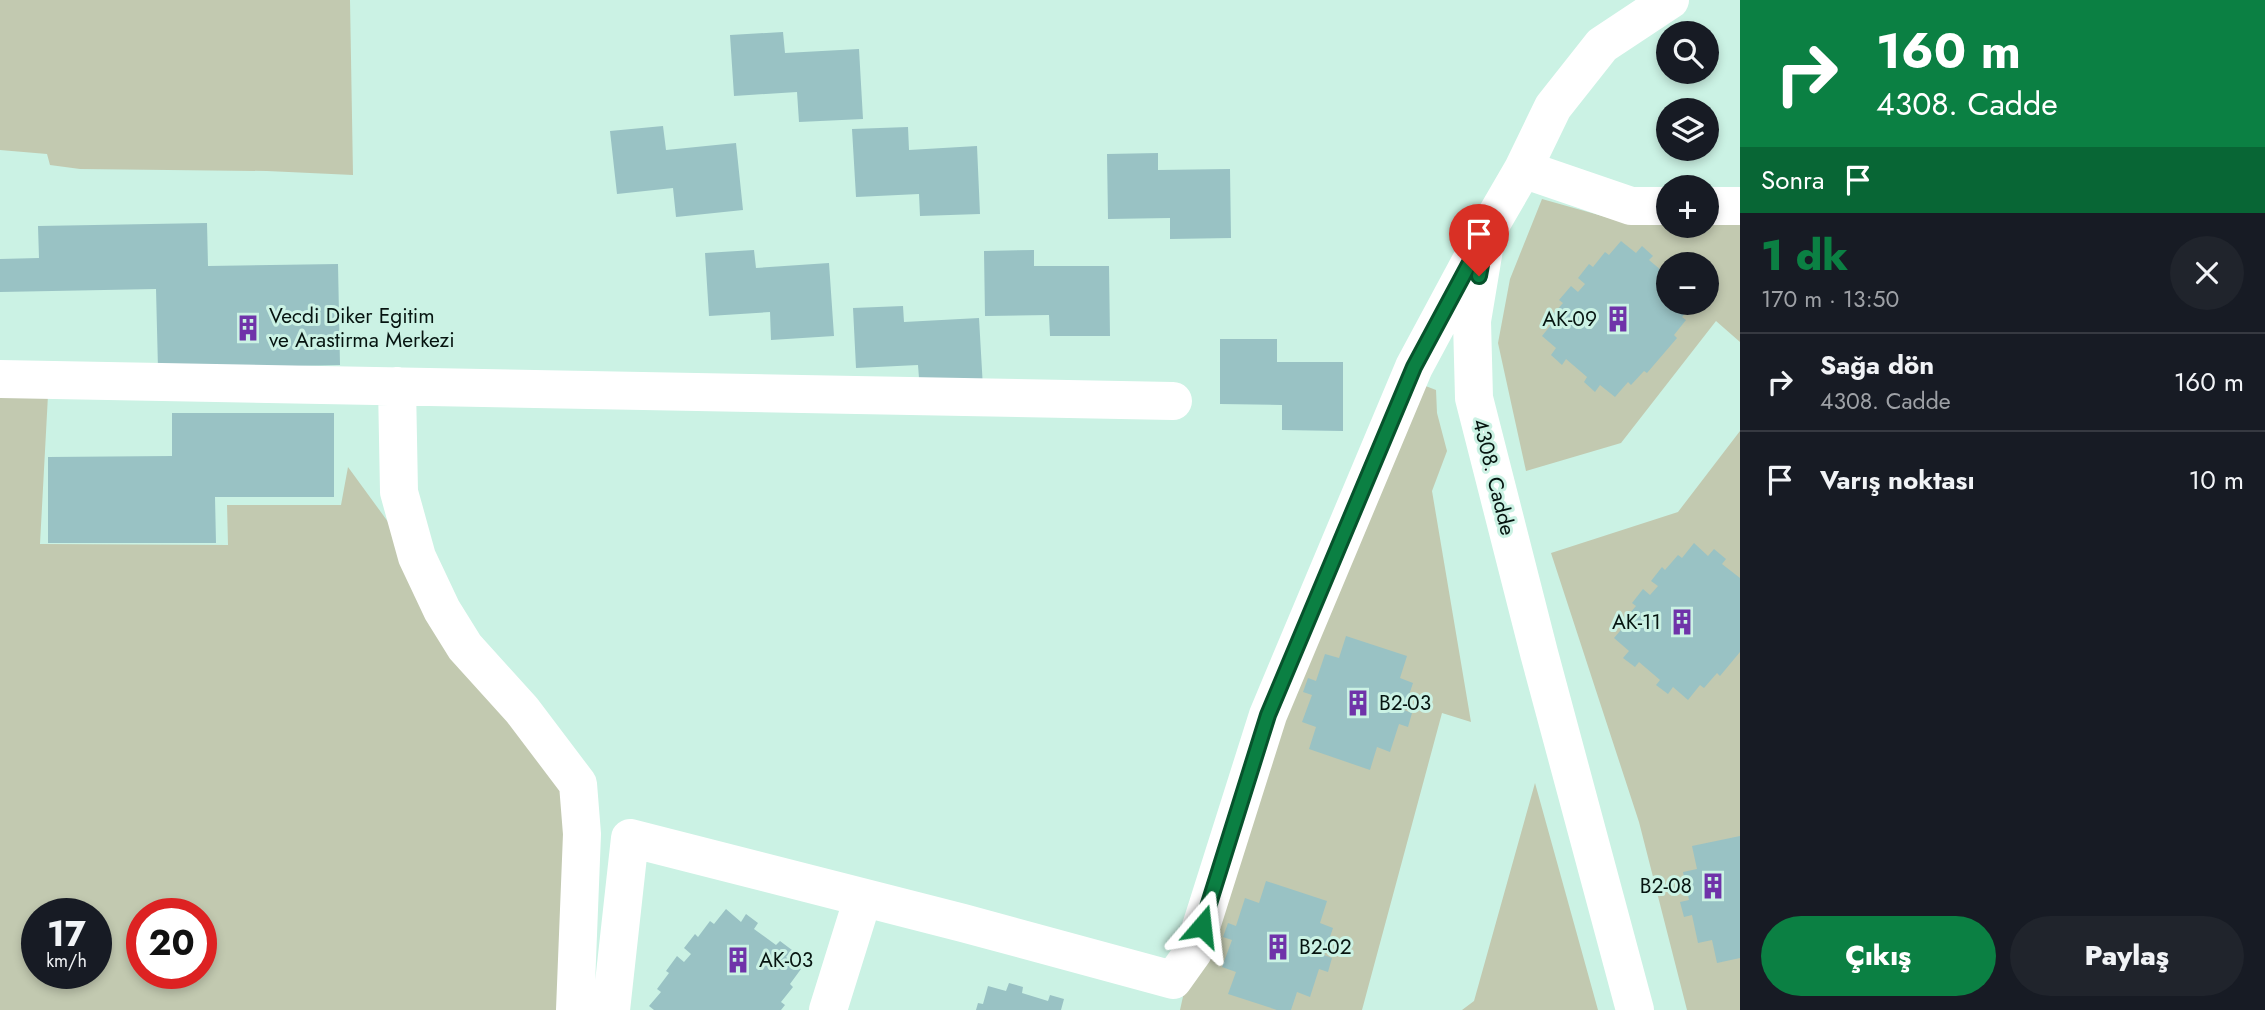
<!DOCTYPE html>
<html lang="tr">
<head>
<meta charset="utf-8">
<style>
  body { margin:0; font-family:Jost,sans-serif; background:#20242c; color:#f1f3f6; height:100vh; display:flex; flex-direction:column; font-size:26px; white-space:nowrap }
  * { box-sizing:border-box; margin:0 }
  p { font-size:23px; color:#9ea1a6 }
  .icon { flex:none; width:38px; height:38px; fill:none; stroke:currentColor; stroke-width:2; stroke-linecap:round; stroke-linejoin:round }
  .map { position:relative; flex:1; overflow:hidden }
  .side { display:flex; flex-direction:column; background:#171b24; width:525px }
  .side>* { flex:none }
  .guide { background:#0b8043; color:#fff; overflow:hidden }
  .fabs { position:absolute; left:1656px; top:21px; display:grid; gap:14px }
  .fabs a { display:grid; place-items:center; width:63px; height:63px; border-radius:50%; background:#171b24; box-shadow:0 4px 10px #0003; font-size:35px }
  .speed { position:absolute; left:21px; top:898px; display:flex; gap:14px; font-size:35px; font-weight:700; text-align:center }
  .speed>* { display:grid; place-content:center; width:91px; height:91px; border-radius:50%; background:#171b24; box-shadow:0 4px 10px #0003; line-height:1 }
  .speed small { font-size:18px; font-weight:400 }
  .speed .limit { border:10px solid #d22; background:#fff; color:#111 }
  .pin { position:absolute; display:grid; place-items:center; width:60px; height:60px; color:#fff; margin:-72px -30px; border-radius:50% 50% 50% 0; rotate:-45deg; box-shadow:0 0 7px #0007 }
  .pin .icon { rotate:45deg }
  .me { position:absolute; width:77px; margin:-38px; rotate:17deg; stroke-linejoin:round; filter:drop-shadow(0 0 5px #0008) }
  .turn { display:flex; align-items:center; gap:24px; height:147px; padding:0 21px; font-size:32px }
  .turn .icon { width:91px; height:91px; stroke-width:2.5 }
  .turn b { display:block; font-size:49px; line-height:60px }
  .then { display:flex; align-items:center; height:66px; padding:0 21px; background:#0003; gap:14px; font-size:26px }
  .round { display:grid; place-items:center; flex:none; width:74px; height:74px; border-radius:37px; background:#20242c }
  .headline { display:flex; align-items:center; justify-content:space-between; height:119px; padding:0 21px }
  h1 { font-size:42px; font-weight:800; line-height:52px; color:#0b8043 }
  .primary-button { display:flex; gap:14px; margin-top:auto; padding:14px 21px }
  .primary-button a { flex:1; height:80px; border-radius:42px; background:#0b8043; color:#fff; font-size:28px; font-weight:800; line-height:80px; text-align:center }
  .primary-button a+a { background:#20242c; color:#f1f3f6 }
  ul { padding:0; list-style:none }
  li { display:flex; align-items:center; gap:21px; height:98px; padding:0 21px; border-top:2px solid #363941 }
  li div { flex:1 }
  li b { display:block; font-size:26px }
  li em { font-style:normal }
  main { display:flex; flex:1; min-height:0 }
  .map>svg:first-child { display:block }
  .green { fill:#c2c9b0; fill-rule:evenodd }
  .building { fill:#99c2c4 }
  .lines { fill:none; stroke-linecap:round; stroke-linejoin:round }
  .minor { stroke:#fff; stroke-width:38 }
  .route-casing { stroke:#07532c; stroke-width:18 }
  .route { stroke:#0b8043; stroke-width:12 }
  .labels { text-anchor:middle; stroke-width:6; stroke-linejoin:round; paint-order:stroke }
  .poi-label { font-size:21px; fill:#061410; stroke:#cbf2e4; text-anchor:start }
  .street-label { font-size:21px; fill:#061410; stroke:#cbf2e4 }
</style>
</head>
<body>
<main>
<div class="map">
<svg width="1740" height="1010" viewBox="0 0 1740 1010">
  <rect width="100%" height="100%" fill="#cbf2e4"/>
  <!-- green -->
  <path class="green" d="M0,0H350L353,175L267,171L80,169L50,165L47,154L0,150Z
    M1542,199L1627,223H1668V226L1740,224V342L1716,321L1621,443L1526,471L1498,343L1510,279ZM1668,264H1706V303H1668Z
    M1423,385L1436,390L1437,413L1447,451L1432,491L1471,722L1442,713L1362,1010H1180L1184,992L1277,720Z
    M0,392L48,395L40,544L228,545L227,505H341L348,467L402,541L570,792L566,1010H0ZM37,914H96V973H37ZM142,914H201V973H142Z
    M1740,431V1010H1687L1639,822L1551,553L1678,512Z
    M1535,783L1598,1010H1462L1474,1001Z"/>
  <!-- building -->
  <path class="building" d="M783,32L785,53L859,49L863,119L799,122L797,92L734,96L730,35Z
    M663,126L666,150L736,143L743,210L676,217L673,188L617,194L610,131Z
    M908,127L909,150L977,146L980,214L920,216L919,194L856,197L852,129Z
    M1158,153V170L1230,169L1231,238L1170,239V218L1108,219L1107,154Z
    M207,223L208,266L338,264L340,365L158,369L156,289L0,292V259L39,258L38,226Z
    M1621,241L1636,253L1642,246L1653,256L1649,260L1668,276V303H1694L1682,317L1686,320L1674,335L1677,338L1647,373L1644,371L1631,385L1628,382L1615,397L1600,385L1595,392L1584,382L1587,377L1566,359L1562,365L1551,355L1556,348L1542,336L1554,321L1550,318L1563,303L1559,300L1571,286L1578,292L1585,284L1578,278L1589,264L1593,267L1605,252L1609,255Z
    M754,250L756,268L829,263L834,336L771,340L770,312L709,316L705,253Z
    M1034,250V266H1109L1110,336H1050L1049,315L985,316L984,251Z
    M903,306L904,322L979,318L983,388L920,391L918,365L856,368L853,308Z
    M1220,339H1277V362H1343V431L1282,430V405L1220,404Z
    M172,413H334V497H215L216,543H48V457L172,456Z
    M1694,543L1708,556L1714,549L1726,559L1722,564L1740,578V652L1720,676L1717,673L1704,688L1700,685L1688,700L1673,687L1668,694L1656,685L1660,680L1639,662L1635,667L1623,658L1629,651L1614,638L1626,624L1623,621L1636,606L1632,603L1643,589L1650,595L1658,586L1651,581L1662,567L1665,570L1678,555L1682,558Z
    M1346,636L1407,656L1400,678L1413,683L1404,710L1412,713L1408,727L1399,724L1390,752L1377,747L1370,770L1309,749L1316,727L1302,722L1312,695L1303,692L1308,678L1316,681L1325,654L1339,658Z
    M1740,836V958L1717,963L1712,940L1698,943L1692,915L1684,917L1680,902L1689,900L1683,872L1697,869L1692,846Z
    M1266,881L1327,901L1320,923L1333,928L1324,955L1332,958L1328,972L1319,969L1310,997L1297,992L1291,1010H1277L1228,994L1236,972L1222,967L1232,940L1223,937L1228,923L1236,926L1245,898L1259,903Z
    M726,909L741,922L746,914L758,923L754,929L776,945L780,941L792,950L786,957L801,969L790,984L793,987L781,1002L785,1005L781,1010H654L649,1006L661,992L657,989L669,973L666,971L677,956L684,962L691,954L684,948L695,934L698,937L710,921L714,924Z
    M1009,983L1023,987L1022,993L1048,1001L1050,995L1064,999L1061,1010H976L978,1003L983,1004L988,986L1006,991Z"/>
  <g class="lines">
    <!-- minor -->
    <path class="minor" d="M1523,169L1631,206H1668
      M1706,206H1740
      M0,379L1173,401
      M397,386L399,492L417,557L442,610L465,647L522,710L578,784L582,834L575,1010
      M611,1010L630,838L963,923L1173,980L1193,952L1268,715L1414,367L1487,231
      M828,1010L863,898
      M1635,1010L1539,653L1474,398L1472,321L1487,231L1523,169L1553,107L1602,45L1670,0"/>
  </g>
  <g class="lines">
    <!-- route casing -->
    <g class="route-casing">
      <path id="route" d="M1202,926L1268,715L1414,367L1487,231L1479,276"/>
    </g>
    <!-- route -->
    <use href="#route" class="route"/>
  </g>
  <!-- icons -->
  <defs>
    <g id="building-bare" transform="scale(2.1)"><path d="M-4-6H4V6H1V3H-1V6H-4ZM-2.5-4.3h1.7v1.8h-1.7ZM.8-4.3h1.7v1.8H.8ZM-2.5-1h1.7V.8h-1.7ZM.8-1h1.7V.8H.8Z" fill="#6f33a9" stroke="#cbf2e4" stroke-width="2.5" paint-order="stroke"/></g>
  </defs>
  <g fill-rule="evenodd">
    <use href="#building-bare" x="1618" y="319"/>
    <use href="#building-bare" x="248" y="328"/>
    <use href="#building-bare" x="1682" y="622"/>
    <use href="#building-bare" x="1358" y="703"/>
    <use href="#building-bare" x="1713" y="886"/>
    <use href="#building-bare" x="1278" y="947"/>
    <use href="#building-bare" x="738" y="960"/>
  </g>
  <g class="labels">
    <!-- poi labels -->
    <g class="poi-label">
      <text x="269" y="323">Vecdi Diker Egitim<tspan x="269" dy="24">ve Arastirma Merkezi</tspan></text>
      <text x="1597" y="326" text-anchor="end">AK-09</text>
      <text x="1661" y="629" text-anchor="end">AK-11</text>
      <text x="1379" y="710">B2-03</text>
      <text x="1692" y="893" text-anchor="end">B2-08</text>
      <text x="1299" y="954">B2-02</text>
      <text x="759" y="967">AK-03</text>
    </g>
    <!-- street labels -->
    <g class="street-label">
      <text transform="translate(1494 477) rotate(76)" y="7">4308. Cadde</text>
    </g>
  </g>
</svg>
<div class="fabs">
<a><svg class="icon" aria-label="search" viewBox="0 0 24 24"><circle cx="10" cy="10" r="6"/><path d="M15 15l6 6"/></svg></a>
<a><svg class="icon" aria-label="layers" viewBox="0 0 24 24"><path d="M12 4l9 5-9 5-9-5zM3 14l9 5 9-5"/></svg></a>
<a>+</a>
<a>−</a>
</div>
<div class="speed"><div>17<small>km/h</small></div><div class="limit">20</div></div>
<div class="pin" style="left:1479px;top:276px;background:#d93025"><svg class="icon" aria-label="arrive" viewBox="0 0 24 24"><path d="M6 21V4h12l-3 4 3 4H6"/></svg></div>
<svg class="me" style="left:1202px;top:926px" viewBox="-20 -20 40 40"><path d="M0-17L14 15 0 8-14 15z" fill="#0b8043" stroke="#fff" stroke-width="4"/></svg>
</div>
<section class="side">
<div class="guide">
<div class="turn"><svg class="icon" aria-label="right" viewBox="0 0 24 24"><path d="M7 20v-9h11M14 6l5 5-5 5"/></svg><div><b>160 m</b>4308. Cadde</div></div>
<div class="then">Sonra<svg class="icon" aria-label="arrive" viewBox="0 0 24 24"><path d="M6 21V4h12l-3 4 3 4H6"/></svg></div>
</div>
<div class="headline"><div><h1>1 dk</h1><p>170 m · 13:50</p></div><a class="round"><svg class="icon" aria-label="close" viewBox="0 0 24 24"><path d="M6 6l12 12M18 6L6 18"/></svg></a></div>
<ul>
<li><svg class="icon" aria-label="right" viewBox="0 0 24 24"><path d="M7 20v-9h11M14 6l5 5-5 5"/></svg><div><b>Sağa dön</b><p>4308. Cadde</p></div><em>160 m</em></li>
<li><svg class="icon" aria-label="arrive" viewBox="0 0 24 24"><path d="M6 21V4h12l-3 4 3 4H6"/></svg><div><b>Varış noktası</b></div><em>10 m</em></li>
</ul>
<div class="primary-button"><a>Çıkış</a><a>Paylaş</a></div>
</section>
</main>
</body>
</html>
